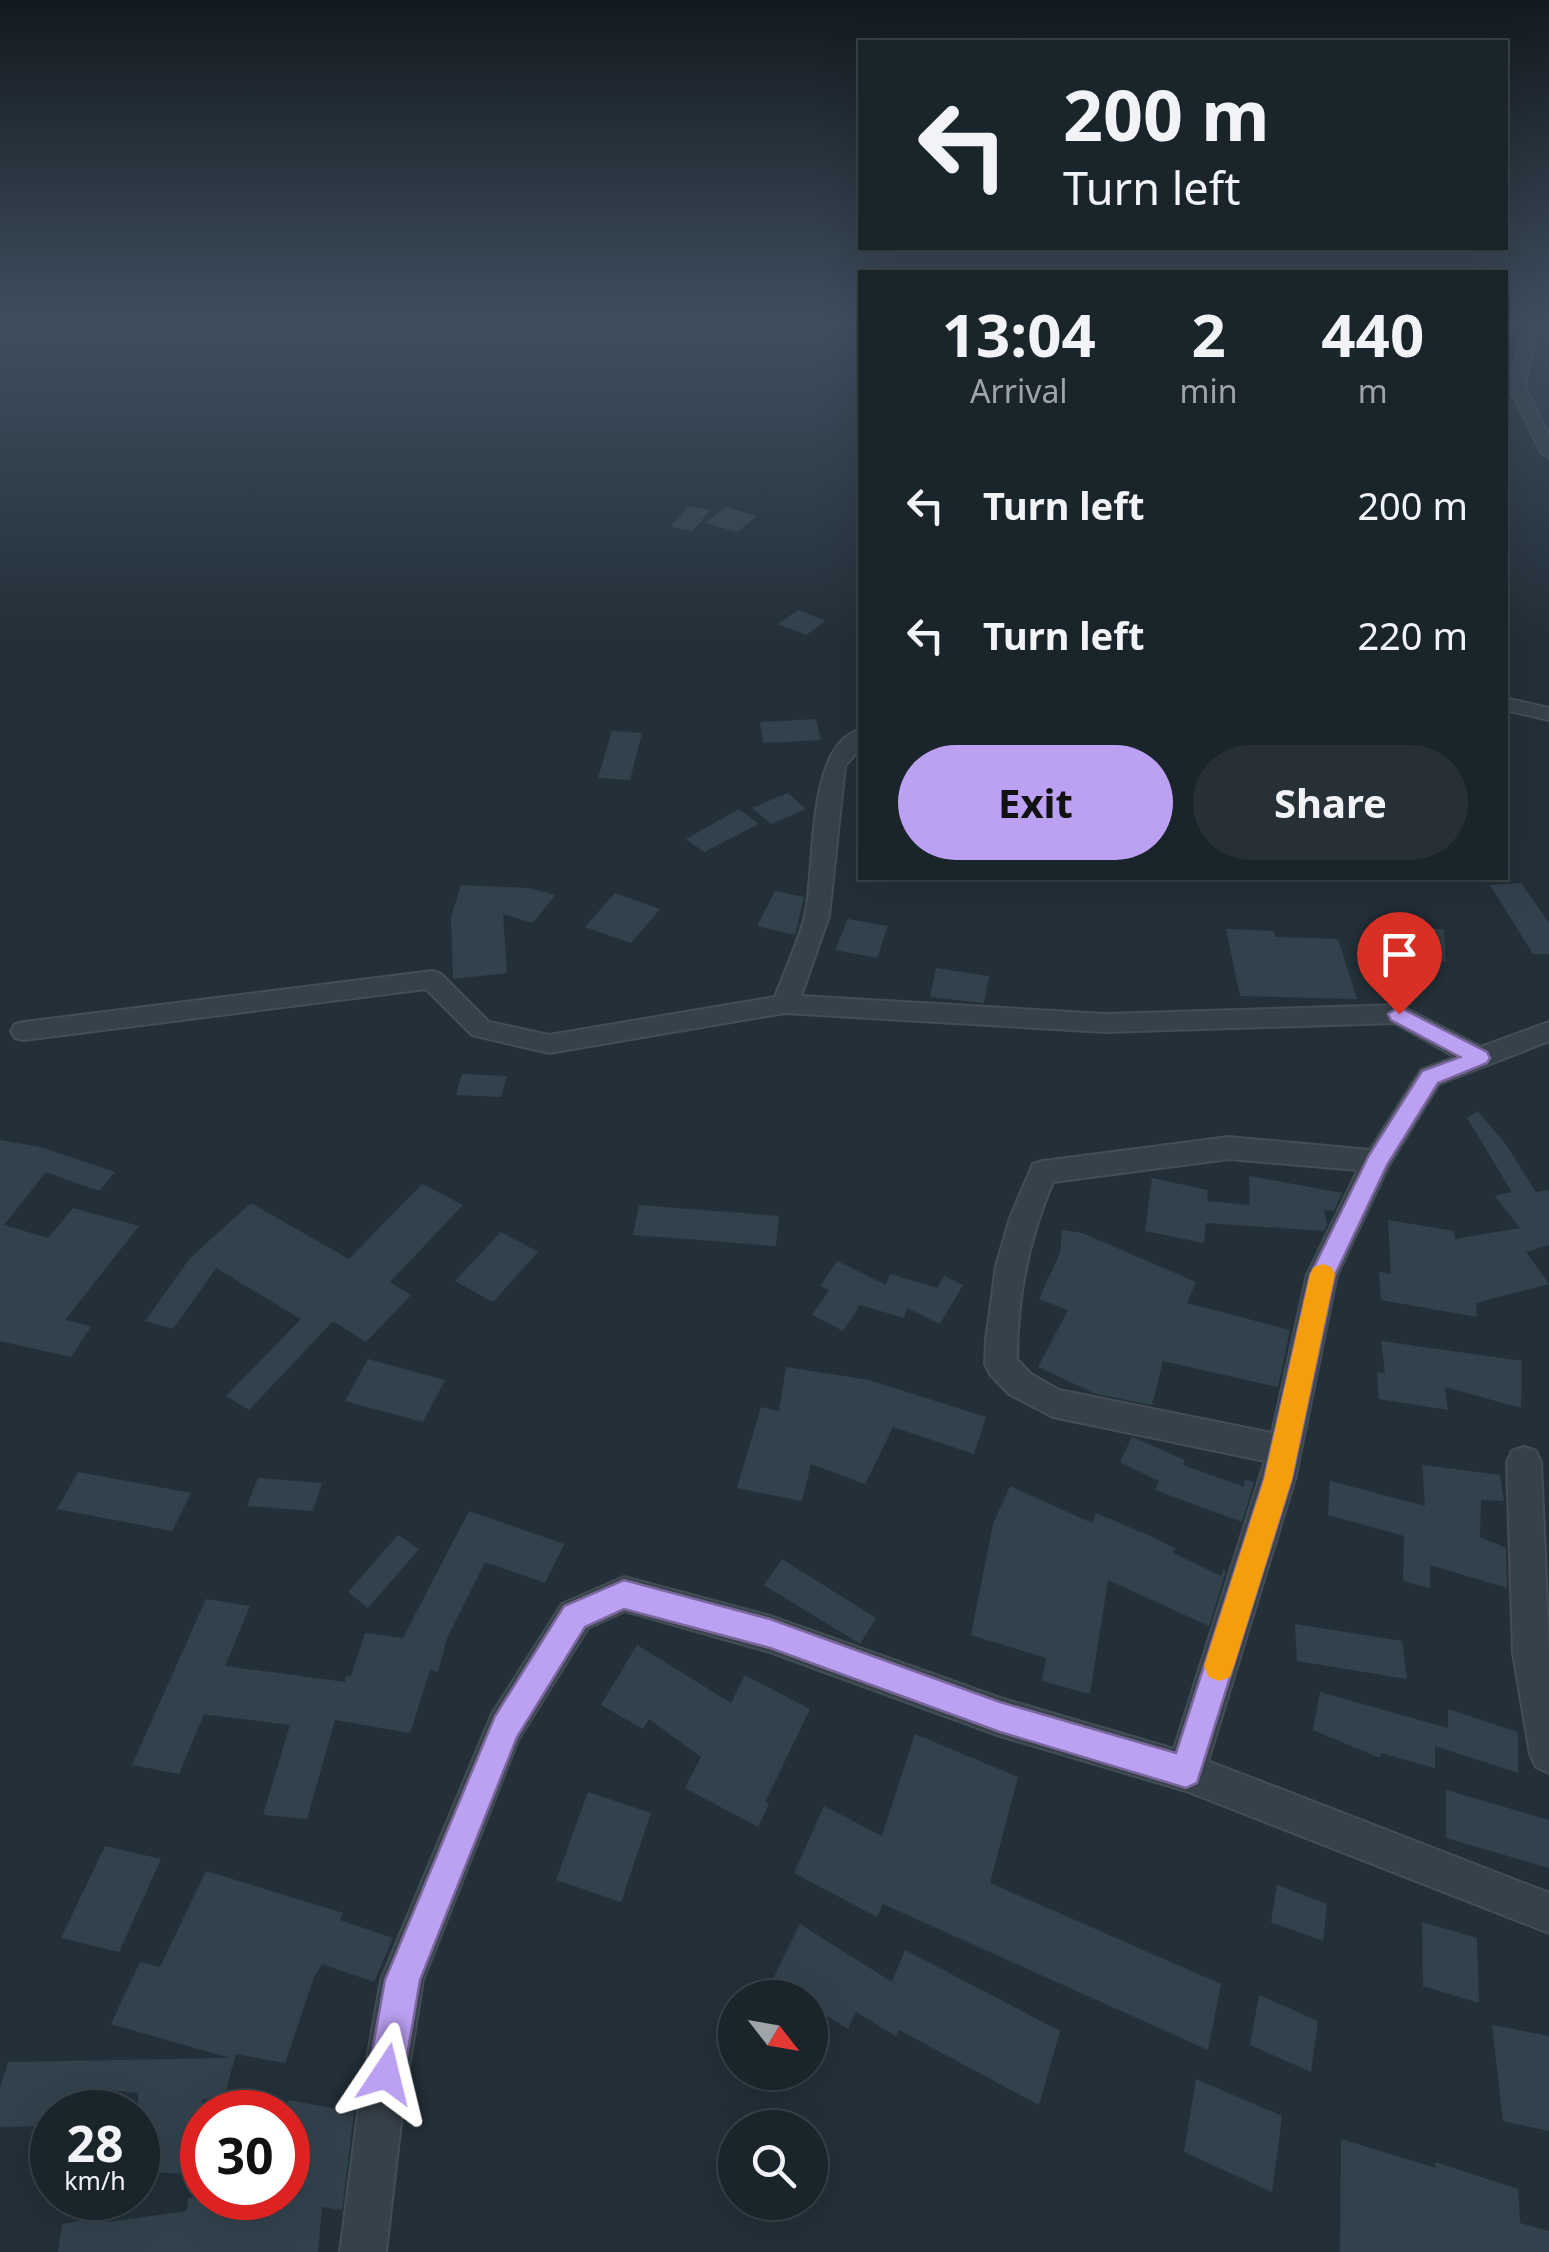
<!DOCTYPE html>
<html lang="en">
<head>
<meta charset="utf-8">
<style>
  body { margin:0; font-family:"Noto Sans",sans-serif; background:#273037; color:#f1f3f6; height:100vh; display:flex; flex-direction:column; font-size:38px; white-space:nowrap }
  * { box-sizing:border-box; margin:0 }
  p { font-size:32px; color:#9fa4a9 }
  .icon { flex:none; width:55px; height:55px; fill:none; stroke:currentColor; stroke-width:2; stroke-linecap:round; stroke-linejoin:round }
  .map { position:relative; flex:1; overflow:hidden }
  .panel { position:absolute; left:858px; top:270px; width:650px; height:610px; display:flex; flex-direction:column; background:#1a242b; border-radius:0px; box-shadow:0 10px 40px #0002,0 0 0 2px #384147 }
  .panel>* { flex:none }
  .banner { position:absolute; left:858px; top:40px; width:650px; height:210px; border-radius:0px; box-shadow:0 10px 40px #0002,0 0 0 2px #384147; background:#1a242b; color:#f1f3f6; overflow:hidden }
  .needle { width:65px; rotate:121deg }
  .tools { position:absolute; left:718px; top:1980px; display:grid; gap:20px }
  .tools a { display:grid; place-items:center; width:110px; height:110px; border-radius:50%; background:#1a242b; box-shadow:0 10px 40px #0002,0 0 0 2px #384147; font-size:50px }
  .speed { position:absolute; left:30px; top:2090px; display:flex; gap:20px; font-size:50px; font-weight:700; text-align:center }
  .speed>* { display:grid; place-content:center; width:130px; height:130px; border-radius:50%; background:#1a242b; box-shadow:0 10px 40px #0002,0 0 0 2px #384147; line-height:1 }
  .speed small { font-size:25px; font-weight:400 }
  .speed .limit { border:15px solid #d22; background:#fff; color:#111 }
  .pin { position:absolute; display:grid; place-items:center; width:85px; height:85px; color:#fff; margin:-102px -42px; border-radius:50% 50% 50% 0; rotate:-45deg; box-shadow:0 0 10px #0007 }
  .pin .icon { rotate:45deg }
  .me { position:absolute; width:110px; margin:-55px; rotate:10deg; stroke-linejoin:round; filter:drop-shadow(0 0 8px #0008) }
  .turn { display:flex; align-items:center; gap:35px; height:210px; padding:0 40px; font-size:45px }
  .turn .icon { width:130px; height:130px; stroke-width:2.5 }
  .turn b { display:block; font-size:70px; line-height:85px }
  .eta { display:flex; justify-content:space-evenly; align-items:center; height:170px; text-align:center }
  .eta b { font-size:60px; font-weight:700; line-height:70px }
  .cta { display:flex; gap:20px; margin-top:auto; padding:20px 40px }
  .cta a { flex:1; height:115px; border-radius:60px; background:#bca0f2; color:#111; font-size:40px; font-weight:700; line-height:115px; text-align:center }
  .cta a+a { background:#273037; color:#f1f3f6 }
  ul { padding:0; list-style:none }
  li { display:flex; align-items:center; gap:30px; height:130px; padding:0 40px }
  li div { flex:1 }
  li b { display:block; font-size:38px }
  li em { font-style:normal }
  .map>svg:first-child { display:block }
  .building { fill:#32424d }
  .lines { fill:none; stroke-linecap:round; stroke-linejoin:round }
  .minor-casing { stroke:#434d56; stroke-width:4 }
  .minor { fill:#37414a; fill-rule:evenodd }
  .route { fill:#bca0f2; stroke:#7a689d; stroke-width:2.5 }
  .slow { fill:#f59e0b }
</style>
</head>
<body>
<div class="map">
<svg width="1549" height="2252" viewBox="0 0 1549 2252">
  <rect width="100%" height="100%" fill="#233039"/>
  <!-- building -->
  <path class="building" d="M688,506L710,510L693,531L670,527Z
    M726,507L757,516L737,532L705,523Z
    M798,610L826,621L806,635L778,624Z
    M816,719L821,740L763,743L760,722Z
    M612,731L642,733L630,780L598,778Z
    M788,793L806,809L771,824L752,808Z
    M739,809L759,824L704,852L686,839Z
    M1521,883L1549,923V954H1533L1490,885Z
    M461,885L529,888L555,895L533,923L503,914L507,973L453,979L451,917Z
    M775,891L804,897L795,935L757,926Z
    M615,893L660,909L631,943L585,927Z
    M848,919L888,926L877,958L835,950Z
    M1419,926L1444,930L1446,962L1420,957Z
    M1226,929L1274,931L1275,937L1338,939L1357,999L1240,996Z
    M936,968L989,976L984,1003L930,997Z
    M462,1074L507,1076L501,1097L456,1095Z
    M1478,1111L1507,1146L1536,1192L1549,1190V1245L1526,1252L1549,1284L1476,1303L1477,1317L1381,1300L1379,1272L1391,1274L1388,1220L1454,1231L1455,1239L1520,1228L1495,1196L1512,1192L1467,1118Z
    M0,1140L40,1147L115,1172L99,1191L46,1172L4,1225L48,1238L73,1208L139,1226L65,1320L91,1326L71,1357L0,1341Z
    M1249,1176L1342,1193L1334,1211L1324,1210L1327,1225L1324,1231L1206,1223L1204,1243L1145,1231L1152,1178L1208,1190L1207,1201L1250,1205Z
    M422,1184L463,1205L390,1282L411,1295L366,1342L333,1321L249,1410L226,1396L301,1319L216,1268L173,1329L145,1321L190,1258L251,1203L349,1259Z
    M639,1205L779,1216L776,1246L633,1235Z
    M1062,1230L1082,1233L1196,1282L1187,1303L1290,1330L1278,1387L1163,1361L1152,1405L1096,1394L1038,1367L1068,1310L1039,1299L1060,1253Z
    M501,1232L538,1252L493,1302L455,1281Z
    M837,1261L886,1285L890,1274L937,1288L944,1276L963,1285L940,1324L907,1308L904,1318L860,1305L843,1331L812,1315L829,1290L820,1286Z
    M1381,1341L1522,1361L1521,1408L1445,1387L1448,1410L1379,1399L1377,1372L1385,1373Z
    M368,1359L445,1380L423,1422L345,1401Z
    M786,1367L869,1380L986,1417L974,1454L893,1427L865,1484L811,1464L802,1501L737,1488L761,1407L779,1411Z
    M1132,1437L1185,1460L1183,1465L1244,1487L1245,1480L1254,1482L1242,1522L1155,1490L1159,1481L1120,1462Z
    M1422,1465L1500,1475L1504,1501L1481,1500L1480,1537L1506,1548L1507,1588L1430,1565V1588L1403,1581L1404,1536L1328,1515L1330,1481L1425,1506Z
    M78,1472L191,1493L172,1531L57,1509Z
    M258,1478L322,1483L313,1511L247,1506Z
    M1010,1486L1092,1523L1096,1513L1148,1535L1175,1548L1173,1553L1221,1576L1223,1569L1226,1571L1209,1626L1108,1580L1090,1694L1042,1681L1046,1658L971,1635L993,1524Z
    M469,1511L564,1544L545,1583L485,1562L447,1638L438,1672L430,1670L410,1733L335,1720L307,1819L263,1815L290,1725L204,1714L179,1774L132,1765L206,1599L250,1606L225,1666L345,1682L347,1675L351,1676L365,1633L403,1638Z
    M398,1535L419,1549L368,1608L348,1592Z
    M782,1559L876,1618L860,1644L764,1585Z
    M1295,1624L1402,1641L1407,1679L1297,1661Z
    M637,1645L731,1703L745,1675L810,1709L765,1802L769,1804L758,1827L685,1788L701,1757L649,1719L643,1729L601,1705Z
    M1320,1692L1448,1728V1709L1518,1732V1773L1435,1746V1768L1381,1753L1380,1758L1313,1730Z
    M915,1734L1018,1777L990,1883L1221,1984L1208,2050L883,1904L877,1917L794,1873L824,1806L882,1836Z
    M1446,1790L1549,1820V1868L1446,1838Z
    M588,1792L651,1813L621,1902L556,1880Z
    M105,1846L161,1859L119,1952L61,1938Z
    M206,1871L343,1913L340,1920L393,1938L374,1982L322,1964L314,1977L285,2063L236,2054L223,2101L202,2099V2175L138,2171V2093L100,2089L94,2112H52V2126L0,2127V2088L8,2062L230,2058L111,2024L140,1962L160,1967Z
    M1277,1885L1327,1904L1323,1941L1271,1922Z
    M1422,1922L1477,1938L1479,2003L1423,1986Z
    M800,1924L892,1982L905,1950L1060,2031L1039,2105L899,2030L896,2036L856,2012L848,2029L810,2005V1998H798L772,1981Z
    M1259,1995L1318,2021L1311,2072L1250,2045Z
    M1492,2025L1549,2036V2131L1503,2121Z
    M1196,2079L1282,2116L1272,2192L1184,2152Z
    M288,2100L354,2112L342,2210L322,2207L318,2252H58L62,2224L109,2215L108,2222L187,2211L188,2198H288Z
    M1341,2139L1436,2168L1435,2162L1518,2189L1520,2223L1549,2231V2252H1340Z"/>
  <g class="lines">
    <!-- minor casing -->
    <g class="minor-casing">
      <path id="minor" d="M1524,322H1538L1525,386L1549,436V457L1541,452L1509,386Z
        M1505,698L1549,708V720L1505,710Z
        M860,730V749L845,766L829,916L801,996L1105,1014L1399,1005L1481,1047L1549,1022V1041L1439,1084L1389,1165L1337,1275L1295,1479L1208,1761L1549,1893V1933L1186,1791L1000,1736L770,1652L625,1611L588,1628L518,1740L423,1980L403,2105L386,2252H340L359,2105L381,1980L492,1714L562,1604L624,1577L770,1616L1000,1698L1174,1749L1265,1461L1053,1417L1009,1394L990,1374L985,1364L986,1340L996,1266L1010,1218L1033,1164L1043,1161L1229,1137L1370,1150L1421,1070L1455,1057L1395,1023L1105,1032L785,1013L549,1053L472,1035L426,989L24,1040L15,1038L11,1031L15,1024L24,1022L432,971L441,974L489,1022L549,1035L775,997C785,970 798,943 805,916C816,870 805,744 860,730ZM1229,1159L1358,1170L1307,1275L1272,1433L1059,1390L1031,1374L1017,1359C1017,1298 1029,1238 1053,1182Z
        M1524,1447L1536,1451L1541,1462L1549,1649V1773L1536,1767L1530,1754L1513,1653L1507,1462L1512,1451Z"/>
    </g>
    <!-- minor -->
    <use href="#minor" class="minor"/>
  </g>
  <!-- sky -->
  <linearGradient id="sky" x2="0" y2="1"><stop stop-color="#131a1f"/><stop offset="0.51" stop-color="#3f4e5f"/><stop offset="1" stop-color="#3f4e5f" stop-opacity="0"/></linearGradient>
  <rect width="1549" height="637" fill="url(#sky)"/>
  <!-- route -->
  <path class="route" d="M1399,1007L1487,1052L1490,1058L1487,1063L1438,1083L1387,1165L1335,1275L1292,1479L1197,1783L1186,1788L1000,1732L770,1648L624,1609L585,1627L517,1737L420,1980L404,2074L399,2086L386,2092L373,2086L368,2074L385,1980L495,1716L564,1606L624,1580L770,1619L1000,1702L1176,1753L1264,1479L1310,1275L1369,1155L1422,1071L1460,1057L1391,1020L1388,1014Z"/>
  <!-- slow -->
  <path class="slow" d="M1323,1264L1331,1267L1335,1274L1292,1479L1234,1666L1230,1677L1219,1681L1209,1677L1204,1666L1264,1479L1310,1274L1314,1267Z"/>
</svg>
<div class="tools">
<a><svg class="needle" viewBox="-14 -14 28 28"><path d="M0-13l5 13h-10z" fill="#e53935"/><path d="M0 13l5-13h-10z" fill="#9fa4a9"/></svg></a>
<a><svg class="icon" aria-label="search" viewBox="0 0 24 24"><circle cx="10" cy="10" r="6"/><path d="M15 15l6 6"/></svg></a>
</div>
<div class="speed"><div>28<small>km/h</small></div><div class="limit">30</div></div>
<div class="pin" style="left:1399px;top:1014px;background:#d93025"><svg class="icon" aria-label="arrive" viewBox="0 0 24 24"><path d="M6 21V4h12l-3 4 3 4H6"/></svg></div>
<svg class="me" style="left:386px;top:2074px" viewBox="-20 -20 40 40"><path d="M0-17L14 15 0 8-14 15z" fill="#bca0f2" stroke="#fff" stroke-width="4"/></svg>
<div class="banner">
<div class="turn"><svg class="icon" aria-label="left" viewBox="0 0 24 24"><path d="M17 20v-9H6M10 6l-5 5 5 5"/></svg><div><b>200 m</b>Turn left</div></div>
</div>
<section class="panel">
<div class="eta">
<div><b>13:04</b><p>Arrival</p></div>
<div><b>2</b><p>min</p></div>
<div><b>440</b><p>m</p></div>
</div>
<ul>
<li><svg class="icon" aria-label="left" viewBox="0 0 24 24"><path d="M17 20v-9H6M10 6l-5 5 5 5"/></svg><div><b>Turn left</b></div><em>200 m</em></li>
<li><svg class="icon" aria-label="left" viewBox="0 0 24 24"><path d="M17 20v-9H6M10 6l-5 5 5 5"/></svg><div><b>Turn left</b></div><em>220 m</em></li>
</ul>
<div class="cta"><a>Exit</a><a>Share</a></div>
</section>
</div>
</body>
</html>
